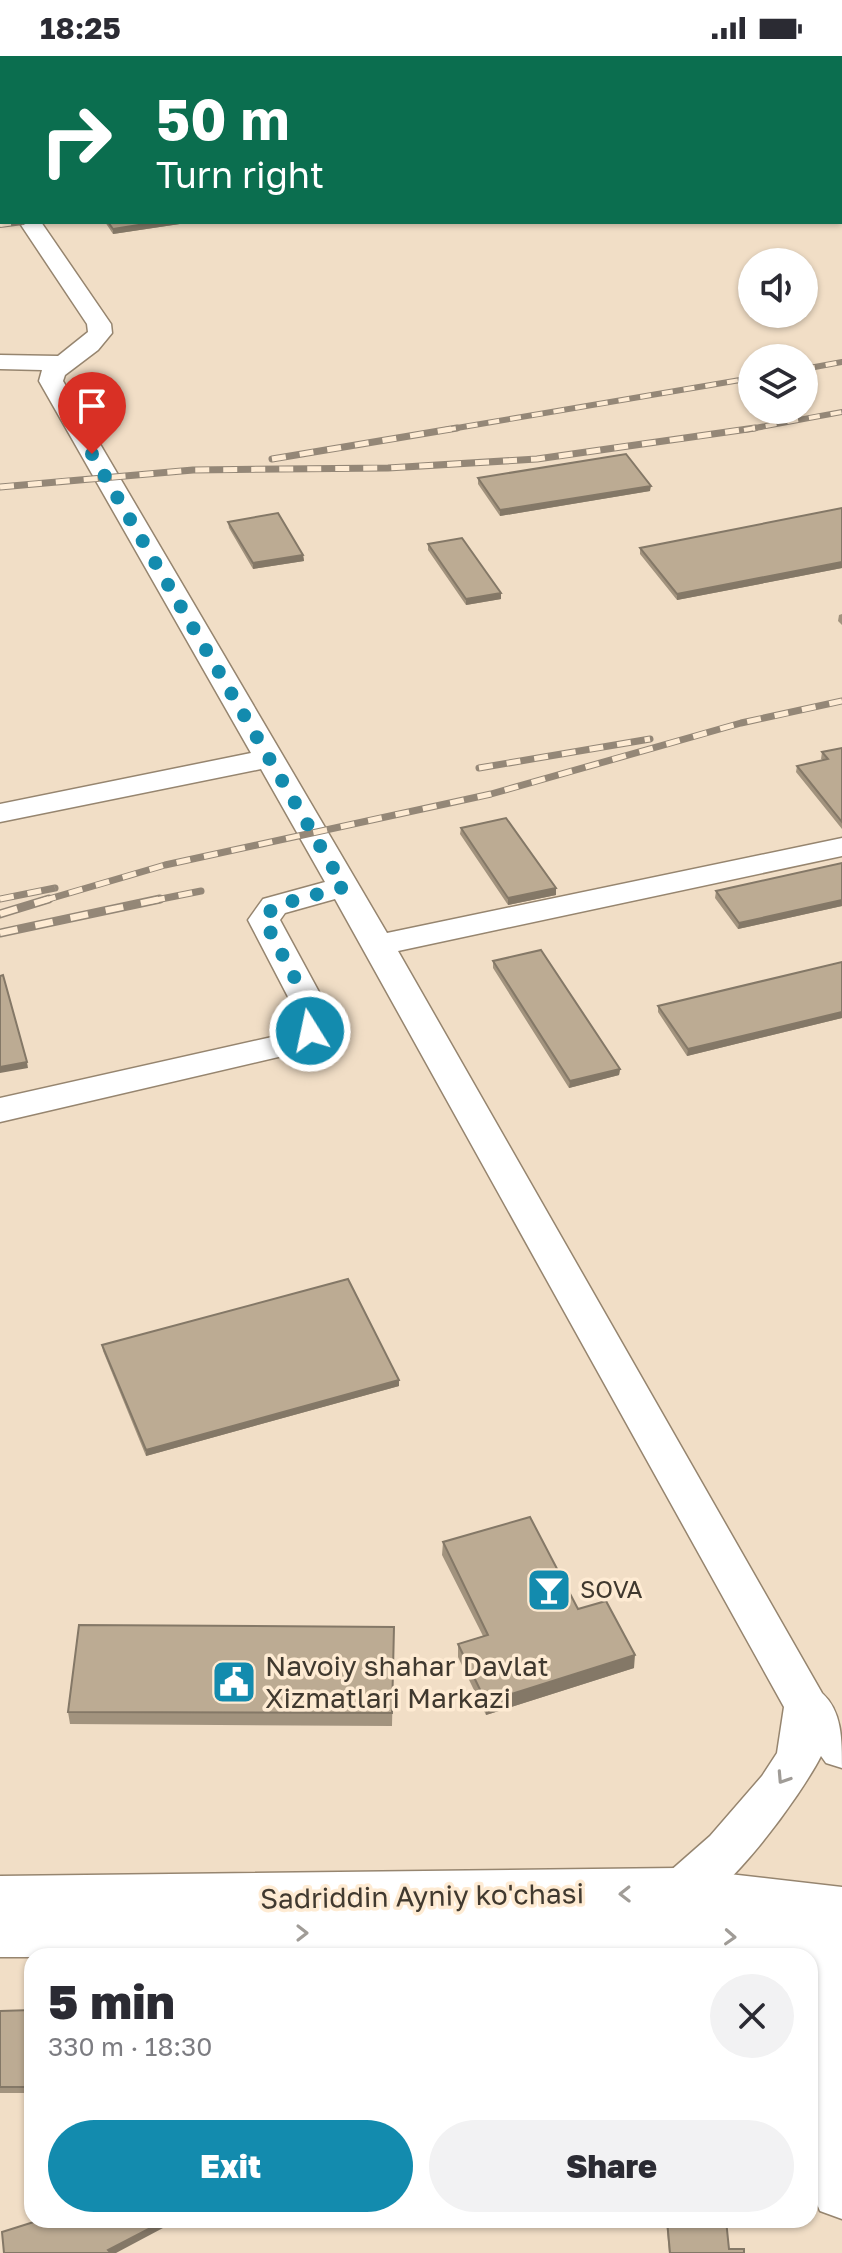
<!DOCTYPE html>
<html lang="en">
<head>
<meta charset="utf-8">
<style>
  body { margin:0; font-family:"Golos Text",sans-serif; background:#f2f2f3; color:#2b2b33; height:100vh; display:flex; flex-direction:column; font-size:30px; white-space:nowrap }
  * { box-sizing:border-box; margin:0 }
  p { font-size:26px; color:#7c7c81 }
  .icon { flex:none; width:44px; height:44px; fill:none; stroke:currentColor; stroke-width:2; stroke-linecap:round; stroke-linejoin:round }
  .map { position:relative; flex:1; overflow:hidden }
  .side { position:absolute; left:24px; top:1892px; width:794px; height:280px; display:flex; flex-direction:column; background:#fff; border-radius:24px; box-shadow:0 2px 6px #0004 }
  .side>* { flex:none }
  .banner { position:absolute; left:0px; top:0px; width:842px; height:168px; box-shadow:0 2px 6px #0004; background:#0b6e4f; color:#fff; overflow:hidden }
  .tools { position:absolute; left:738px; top:192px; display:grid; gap:16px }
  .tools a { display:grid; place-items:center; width:80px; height:80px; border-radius:50%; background:#fff; box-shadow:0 2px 6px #0004; font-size:40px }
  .pin { position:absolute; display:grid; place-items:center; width:68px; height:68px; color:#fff; margin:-82px -34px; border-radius:50% 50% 50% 0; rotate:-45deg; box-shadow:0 0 8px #0007 }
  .pin .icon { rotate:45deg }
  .me { position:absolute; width:88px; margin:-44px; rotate:350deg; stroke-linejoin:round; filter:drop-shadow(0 0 6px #0008) }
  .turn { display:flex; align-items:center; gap:28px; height:168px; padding:0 24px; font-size:36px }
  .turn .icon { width:104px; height:104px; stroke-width:2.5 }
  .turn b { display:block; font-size:56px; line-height:68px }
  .round { display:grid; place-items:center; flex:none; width:84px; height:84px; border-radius:42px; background:#f2f2f3 }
  .head { display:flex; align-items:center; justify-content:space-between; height:136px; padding:0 24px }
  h1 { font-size:48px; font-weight:800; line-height:60px }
  .action { display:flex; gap:16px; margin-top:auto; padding:16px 24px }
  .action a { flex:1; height:92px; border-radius:48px; background:#138bae; color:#fff; font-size:32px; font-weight:800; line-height:92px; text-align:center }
  .action a+a { background:#f2f2f3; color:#2b2b33 }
  .status { display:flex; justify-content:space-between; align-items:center; height:56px; padding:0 40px; background:#fff; direction:ltr }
  .status svg { height:22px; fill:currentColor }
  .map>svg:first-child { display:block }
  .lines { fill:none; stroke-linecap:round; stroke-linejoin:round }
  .minor-casing { stroke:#96856f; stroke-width:3 }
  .major-casing { stroke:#96856f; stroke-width:3 }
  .minor { fill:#fff; fill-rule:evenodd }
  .major { fill:#fff; fill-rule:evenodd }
  .rail-far2-casing { stroke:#948777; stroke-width:6 }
  .rail-far1-casing { stroke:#948777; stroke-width:7 }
  .rail-casing { stroke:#948777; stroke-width:9 }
  .rail-far2 { stroke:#feebd3; stroke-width:4; stroke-dasharray:11; stroke-linecap:butt }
  .rail-far1 { stroke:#feebd3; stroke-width:5; stroke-dasharray:14; stroke-linecap:butt }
  .rail { stroke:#feebd3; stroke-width:6; stroke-dasharray:18; stroke-linecap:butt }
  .wall { fill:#a2937e }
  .shaded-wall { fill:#847867 }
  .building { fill:#bcab93; stroke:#847867; stroke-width:2 }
  .oneway { stroke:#a09c97 }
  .route { stroke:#138bae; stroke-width:14; stroke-dasharray:0 25.2 }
  .labels { text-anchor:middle; stroke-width:7; stroke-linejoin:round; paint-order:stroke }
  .poi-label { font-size:24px; fill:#40392f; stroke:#feebd3; text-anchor:start }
  .near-poi-label { font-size:28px; fill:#40392f; stroke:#feebd3; text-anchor:start }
  .near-street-label { font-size:28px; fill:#40392f; stroke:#feebd3 }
</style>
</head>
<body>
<div class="status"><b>18:25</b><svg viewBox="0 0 49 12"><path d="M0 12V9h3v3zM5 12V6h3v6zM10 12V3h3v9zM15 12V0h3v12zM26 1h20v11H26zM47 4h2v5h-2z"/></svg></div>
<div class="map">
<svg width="842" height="2197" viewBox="0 0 842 2197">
  <rect width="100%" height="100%" fill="#f1dec6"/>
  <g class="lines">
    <!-- minor casing -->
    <g class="minor-casing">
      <path id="minor" d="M348,0H382L347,2Z
        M0,45H2V57H0Z
        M0,111L2,112V128L0,127Z
        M19,166H41L111,268L112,277L98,294L65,319L63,325L387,877L842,782V800L398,895L822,1637C842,1655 842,1683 842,1712L826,1707L821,1700C803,1736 720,1854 678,1857C673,1857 665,1853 661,1851L654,1837L661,1823L710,1780L762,1720L777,1697L784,1651L335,843L285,857L280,864L332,960L322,983L304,995L0,1066V1042L281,979L295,969L298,960L248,864L263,843L325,826L261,713L0,766V748L251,697L39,325L42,314L0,313V299L58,300L88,276L87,268Z"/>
    </g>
    <!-- major casing -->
    <g class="major-casing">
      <path id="major" d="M677,1812L842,1831V2163L820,2155L811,2134L810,1900L0,1901V1820Z"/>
    </g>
    <!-- minor -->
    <use href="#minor" class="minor"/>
    <!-- major -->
    <use href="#major" class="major"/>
    <!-- rail-far2 casing -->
    <g class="rail-far2-casing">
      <path id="rail-far2" d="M68,2L83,0
        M107,2L122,0
        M202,2L217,0
        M250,2L264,0
        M0,169L23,166
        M804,313L842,306
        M445,374L752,322
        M744,374L842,356"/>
    </g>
    <!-- rail-far1 casing -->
    <g class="rail-far1-casing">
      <path id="rail-far1" d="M272,403L457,372
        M0,431L193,414L388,412L537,403L755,372
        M479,712L650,683
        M0,843L55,832
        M42,845L165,809L491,738L741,667L842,645
        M151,845L201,835"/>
    </g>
    <!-- rail casing -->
    <g class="rail-casing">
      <path id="rail" d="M0,858L49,843
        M0,877L160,843"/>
    </g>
    <!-- rail-far2 -->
    <use href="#rail-far2" class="rail-far2"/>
    <!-- rail-far1 -->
    <use href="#rail-far1" class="rail-far1"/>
    <!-- rail -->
    <use href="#rail" class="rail"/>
  </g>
  <!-- wall -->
  <path class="wall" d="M105,166H193L113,178Z
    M478,422L650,435L500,460L478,428Z
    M842,452V512L677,544L640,498V492Z
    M228,466L303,499L304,505L253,513L229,472Z
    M428,488L501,537V543L466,549L428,494Z
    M842,558V569L838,565L839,559Z
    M842,692V773L796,716L797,710L823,704L821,703L822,696Z
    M461,772L556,832V839L508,849L460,778Z
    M842,807V850L738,873L715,842L716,835Z
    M493,905L620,1013L619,1019L569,1032L493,912Z
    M842,906V962L687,1000L658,956V950Z
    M102,1289L399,1324V1330L146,1400L103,1295Z
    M443,1486L578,1553L634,1612L486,1659L458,1601V1588L483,1580L442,1499Z
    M394,1571L392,1670L70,1668L68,1656Z
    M32,1954L29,2037H0V1955Z
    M666,2164H726L729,2193L744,2197H669Z"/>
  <!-- shaded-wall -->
  <path class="shaded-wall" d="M158,166H193L113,178V173Z
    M651,430L650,435L500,460V454Z
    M303,499L304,505L253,513V507Z
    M842,506V512L677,544V538Z
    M501,537V543L466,549V543Z
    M556,832V839L508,849V842Z
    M842,844V850L738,873L739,867Z
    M842,956V962L687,1000L688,993Z
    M27,1006L28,1012L0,1017V1011Z
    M620,1013L619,1019L569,1032L570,1025Z
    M399,1324V1330L146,1400V1394Z
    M635,1599L634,1612L486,1659V1646Z
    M32,1989V2006L29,2037L28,2031Z
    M166,2164H178L116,2197H109L108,2194Z"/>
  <!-- building -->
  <path class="building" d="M434,0H747L750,2H419Z
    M794,0H842V28L840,29V2H780Z
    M108,166H158L113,173Z
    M626,398L651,430L500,454L478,422Z
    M842,452V506L677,538L640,492Z
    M278,457L303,499L253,507L228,466Z
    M462,482L501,537L466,543L428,488Z
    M842,692V766L797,710L828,703L822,696Z
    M506,762L556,832L508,842L461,772Z
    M842,807V844L739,867L716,835Z
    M541,894L620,1013L570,1025L493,905Z
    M842,906V956L688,993L658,950Z
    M3,919L27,1006L0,1011V920Z
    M348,1223L399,1324L146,1394L102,1289Z
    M530,1461L578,1553L606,1545L635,1599L486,1646L458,1588L488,1579L443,1486Z
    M79,1569L394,1571L392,1657L68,1656Z
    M32,1954V1989L28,2031H0V1955Z
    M40,2164H166L108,2194L111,2197H4L2,2176Z
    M667,2164H726L729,2193H744V2197H670Z"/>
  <!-- one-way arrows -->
  <defs><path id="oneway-chevron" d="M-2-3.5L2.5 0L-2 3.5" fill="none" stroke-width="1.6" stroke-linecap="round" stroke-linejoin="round" transform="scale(2)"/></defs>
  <g class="oneway">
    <use href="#oneway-chevron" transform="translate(783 1722) rotate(123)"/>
    <use href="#oneway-chevron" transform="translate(625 1838) rotate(179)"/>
    <use href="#oneway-chevron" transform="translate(302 1877)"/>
    <use href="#oneway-chevron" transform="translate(730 1881) rotate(3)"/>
  </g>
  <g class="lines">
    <!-- route -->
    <path class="route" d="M92,398L344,831L274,850L264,864L315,960L310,975"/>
  </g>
  <!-- icons -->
  <defs>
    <g id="bar-square" transform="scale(2.3)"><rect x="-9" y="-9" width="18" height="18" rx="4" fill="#138bae" stroke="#feebd3"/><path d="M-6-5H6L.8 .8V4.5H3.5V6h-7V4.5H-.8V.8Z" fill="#fff"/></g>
    <g id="civic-square" transform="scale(2.3)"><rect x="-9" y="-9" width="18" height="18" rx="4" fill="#138bae" stroke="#feebd3"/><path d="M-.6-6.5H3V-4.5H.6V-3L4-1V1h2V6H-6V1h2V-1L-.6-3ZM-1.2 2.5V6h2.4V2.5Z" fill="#fff"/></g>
  </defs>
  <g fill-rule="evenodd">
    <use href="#bar-square" x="549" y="1534"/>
    <use href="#civic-square" x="234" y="1626"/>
  </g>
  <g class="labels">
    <!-- poi labels -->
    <g class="poi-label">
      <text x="580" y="1542">SOVA</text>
    </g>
    <!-- near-poi labels -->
    <g class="near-poi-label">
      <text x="265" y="1620">Navoiy shahar Davlat<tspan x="265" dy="32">Xizmatlari Markazi</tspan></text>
    </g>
    <!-- near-street labels -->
    <g class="near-street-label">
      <text transform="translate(422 1840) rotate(-1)" y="10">Sadriddin Ayniy ko'chasi</text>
    </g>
  </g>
</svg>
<div class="tools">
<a><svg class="icon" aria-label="sound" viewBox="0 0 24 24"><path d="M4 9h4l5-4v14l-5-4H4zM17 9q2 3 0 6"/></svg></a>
<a><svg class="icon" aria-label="layers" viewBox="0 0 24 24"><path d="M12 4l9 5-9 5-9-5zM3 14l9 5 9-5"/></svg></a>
</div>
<div class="pin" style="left:92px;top:398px;background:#d93025"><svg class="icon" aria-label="arrive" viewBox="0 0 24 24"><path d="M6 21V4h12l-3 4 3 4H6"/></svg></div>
<svg class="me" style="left:310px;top:975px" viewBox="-20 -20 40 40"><circle r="17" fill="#138bae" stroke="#fff" stroke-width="3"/><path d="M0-11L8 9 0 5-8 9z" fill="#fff"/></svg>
<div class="banner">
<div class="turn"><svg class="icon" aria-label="right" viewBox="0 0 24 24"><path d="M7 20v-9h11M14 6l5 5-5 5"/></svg><div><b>50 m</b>Turn right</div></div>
</div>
<section class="side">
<div class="head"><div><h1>5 min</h1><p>330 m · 18:30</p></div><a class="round"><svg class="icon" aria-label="close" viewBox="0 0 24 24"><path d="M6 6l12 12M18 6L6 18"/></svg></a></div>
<div class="action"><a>Exit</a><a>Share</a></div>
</section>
</div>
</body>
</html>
